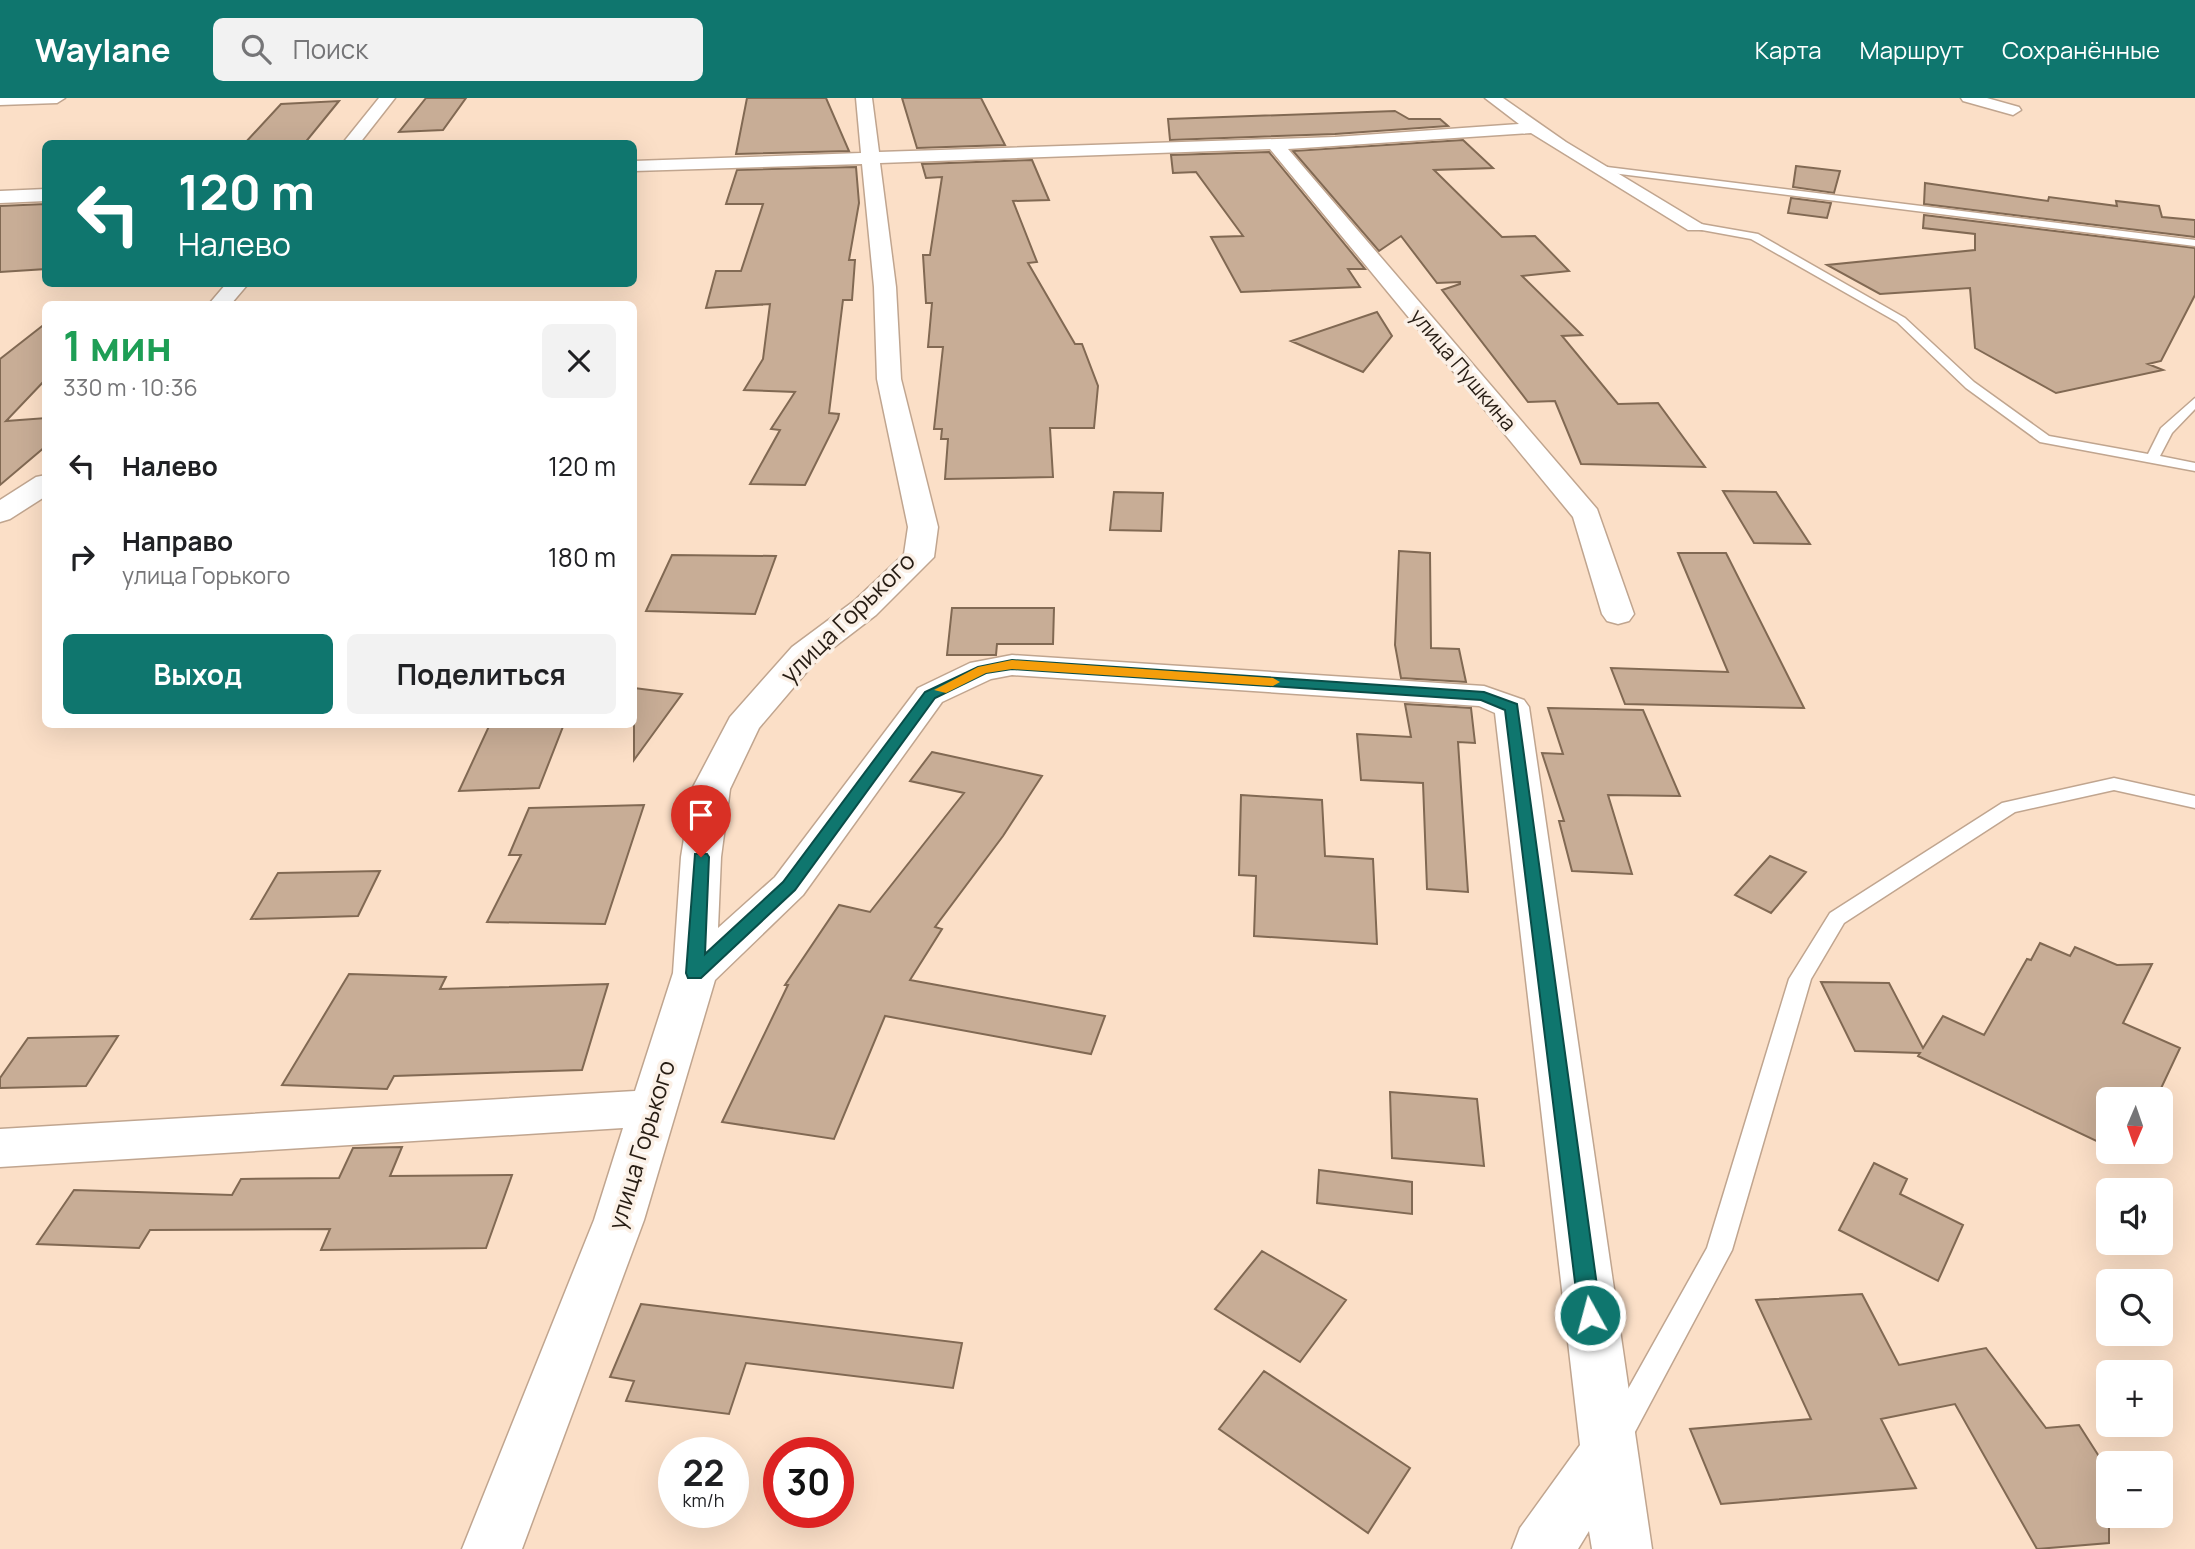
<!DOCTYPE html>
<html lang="ru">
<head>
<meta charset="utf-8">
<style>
  body { margin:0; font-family:Manrope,sans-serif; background:#f2f2f2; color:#202124; height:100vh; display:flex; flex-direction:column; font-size:26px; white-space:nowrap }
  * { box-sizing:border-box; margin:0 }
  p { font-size:23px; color:#757577 }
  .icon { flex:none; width:38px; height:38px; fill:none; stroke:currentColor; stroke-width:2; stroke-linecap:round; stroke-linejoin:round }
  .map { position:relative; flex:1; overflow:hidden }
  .drawer { position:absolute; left:42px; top:203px; width:595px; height:427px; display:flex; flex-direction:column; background:#fff; border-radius:10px; box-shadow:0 7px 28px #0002 }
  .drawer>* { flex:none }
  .top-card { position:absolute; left:42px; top:42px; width:595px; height:147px; border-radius:10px; box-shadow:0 7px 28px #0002; background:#0f766e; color:#fff; overflow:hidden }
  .needle { width:46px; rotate:182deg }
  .tools { position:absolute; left:2096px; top:989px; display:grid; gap:14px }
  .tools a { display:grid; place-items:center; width:77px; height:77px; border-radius:10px; background:#fff; box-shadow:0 7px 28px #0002; font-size:35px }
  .speed { position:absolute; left:658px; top:1339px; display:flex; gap:14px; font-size:35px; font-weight:700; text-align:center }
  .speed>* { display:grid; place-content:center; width:91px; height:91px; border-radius:50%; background:#fff; box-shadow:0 7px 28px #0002; line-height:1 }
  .speed small { font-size:18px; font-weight:400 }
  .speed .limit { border:10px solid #d22; background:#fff; color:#111 }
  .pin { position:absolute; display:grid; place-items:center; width:60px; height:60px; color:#fff; margin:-72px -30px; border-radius:50% 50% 50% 0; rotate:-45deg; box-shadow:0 0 7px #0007 }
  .pin .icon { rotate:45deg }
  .me { position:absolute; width:77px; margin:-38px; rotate:353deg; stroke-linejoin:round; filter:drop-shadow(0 0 5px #0008) }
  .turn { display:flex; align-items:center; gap:24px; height:147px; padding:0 21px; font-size:32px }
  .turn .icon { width:91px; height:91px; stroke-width:2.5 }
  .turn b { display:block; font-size:49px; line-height:60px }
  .round { display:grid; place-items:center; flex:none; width:74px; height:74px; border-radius:10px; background:#f2f2f2 }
  .summary { display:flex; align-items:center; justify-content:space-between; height:119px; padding:0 21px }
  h1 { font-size:42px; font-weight:700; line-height:52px; color:#1e9e55 }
  .cta { display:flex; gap:14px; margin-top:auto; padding:14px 21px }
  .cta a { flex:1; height:80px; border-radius:10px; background:#0f766e; color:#fff; font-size:28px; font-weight:700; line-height:80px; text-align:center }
  .cta a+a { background:#f2f2f2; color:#202124 }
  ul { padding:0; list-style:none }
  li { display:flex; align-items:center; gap:21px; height:91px; padding:0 21px }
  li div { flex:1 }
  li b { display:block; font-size:26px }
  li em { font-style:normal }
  header { display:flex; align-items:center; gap:42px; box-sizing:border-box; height:98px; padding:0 35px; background:#0f766e; color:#fff }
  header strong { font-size:33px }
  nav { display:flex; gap:38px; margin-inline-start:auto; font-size:24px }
  .search { width:490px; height:63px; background:#f2f2f2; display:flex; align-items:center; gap:18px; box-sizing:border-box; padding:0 24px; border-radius:10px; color:#757577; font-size:26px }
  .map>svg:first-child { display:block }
  .building { fill:#c8ad96; stroke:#816953; stroke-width:2 }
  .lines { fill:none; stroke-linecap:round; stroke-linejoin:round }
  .service-casing { stroke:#c0a58f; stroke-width:3 }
  .minor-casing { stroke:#c0a58f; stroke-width:3 }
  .service { fill:#fff; fill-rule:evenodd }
  .minor { fill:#fff; fill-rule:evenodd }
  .route { fill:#0f766e; stroke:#0a4d48; stroke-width:2 }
  .slow { fill:#f59e0b }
  .labels { text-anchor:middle; stroke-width:7; stroke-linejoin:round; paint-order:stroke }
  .far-street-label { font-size:21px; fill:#261c13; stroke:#fbf0e6 }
  .street-label { font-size:24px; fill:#261c13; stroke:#fbf0e6 }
</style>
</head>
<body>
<header>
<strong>Waylane</strong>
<div class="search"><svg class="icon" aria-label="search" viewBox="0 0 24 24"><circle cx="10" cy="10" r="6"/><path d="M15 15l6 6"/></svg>Поиск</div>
<nav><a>Карта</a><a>Маршрут</a><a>Сохранённые</a></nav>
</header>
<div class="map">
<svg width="2195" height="1451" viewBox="0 0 2195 1451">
  <rect width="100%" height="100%" fill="#fbdfc7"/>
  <!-- building -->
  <path class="building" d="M426,0H466L443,32L399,34Z
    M747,0H826L849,53L736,56Z
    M902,0H981L1005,47L917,50Z
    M339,3L304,46H244L281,6Z
    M1395,13L1409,21H1440L1448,28L1335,36L1170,42L1168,21Z
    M1463,42L1493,70L1434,72L1502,139L1535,138L1569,173L1522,178L1582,237L1562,238L1618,306L1658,305L1705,369L1581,366L1555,303L1528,304L1442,192L1460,186V184L1437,185L1401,138L1379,153L1293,53Z
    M1269,54L1365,171H1348L1360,189L1241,194L1211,139L1243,138L1196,74L1173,75L1171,57Z
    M1032,62L1049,102L1013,103L1037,164L1028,165L1075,246H1082L1098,288L1094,330H1050L1053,379L945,381L948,341H941L942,331H934L943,249H928L932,205H926L923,157H930L942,79L926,80L922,66Z
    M1796,68L1840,73L1834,95L1793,89Z
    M856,69L859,105L849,162H855L852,202H843L829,315L839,316L838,321L805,387L750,386L780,332L771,331L795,294L744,292L763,261L770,206L706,210L716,173H741L763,106H726L737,72Z
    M1925,85L2048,103L2049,99L2117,108L2116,103L2159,108L2162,119L2195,122V139L1924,106Z
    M1791,100L1831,105L1827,120L1788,115Z
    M46,106V171L0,174V108Z
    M1924,117L2195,150V197L2161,263L2148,266L2163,272L2056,295L1975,250L1970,190L1880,196L1827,167L1975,152V136L1923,130Z
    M1377,214L1392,238L1363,274L1291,243Z
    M46,225V281L6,323L46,320V348L0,387V261Z
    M1723,393L1776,394L1810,446L1754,445Z
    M1114,394L1163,395L1161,433L1110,432Z
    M1399,453L1430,455L1431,550L1459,551L1466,584L1401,580L1395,547Z
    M1678,455H1726L1804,610L1625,606L1611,570L1728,574Z
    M672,457L776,458L755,516L646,513Z
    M952,510H1054L1053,546H997L996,557H947Z
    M634,590L682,596L634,662Z
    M1405,606L1471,610L1475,645L1458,644L1468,794L1427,791L1423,685L1361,682L1357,636L1411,639Z
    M1548,610L1643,612L1680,698L1608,697L1632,776L1572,773L1559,723H1564L1542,655L1563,656Z
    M490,626H564L539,690L459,693Z
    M932,654L1042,678L1003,738L935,829L942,831L910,882L1105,918L1091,956L885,918L834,1041L722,1024L788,887H785L839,807L870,814L964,695L910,683Z
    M1241,697L1322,702L1325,758L1373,761L1377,846L1254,838L1256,778L1239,777Z
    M644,707L605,826L487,824L521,757H509L529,710Z
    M1770,758L1806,774L1771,815L1735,797Z
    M380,773L358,818L251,821L278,775Z
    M2040,845L2070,858L2075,849L2117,867L2152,866L2123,925L2180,950L2156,1001H2109V1049L1918,958L1920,955L1855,953L1821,884L1889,885L1923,950L1943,918L1984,937L2027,861L2031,862Z
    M349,876L446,879L440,891L608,886L582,972L394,978L387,991L282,987Z
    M118,938L86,988L0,990V980L28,940Z
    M1390,994L1477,1001L1484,1068L1392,1060Z
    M402,1049L390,1078L512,1077L486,1150L321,1152L330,1131L150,1132L139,1150L37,1146L74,1092L232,1097L241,1081L339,1080L353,1050Z
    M1874,1065L1907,1081L1900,1096L1963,1127L1938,1183L1839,1132Z
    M1319,1072L1412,1084V1116L1317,1105Z
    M1262,1153L1346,1202L1300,1264L1215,1211Z
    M1862,1196L1899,1267L1986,1250L2046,1330L2079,1327L2109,1374V1445L2037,1451L1955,1306L1881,1321L1916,1390L1721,1406L1690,1331L1811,1321L1756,1202Z
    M641,1206L962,1245L953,1290L746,1265L729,1316L626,1303L634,1283L610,1279Z
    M1264,1273L1410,1370L1368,1435L1219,1331Z"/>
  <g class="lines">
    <!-- service casing -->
    <g class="service-casing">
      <path id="service" d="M1599,68L2195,142V148L1596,73Z
        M1695,125L1758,136L1905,220L1974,284L2049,338L2148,356L2161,330L2195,300V311L2172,335L2160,358L2195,365V373L2040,344L1966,290L1897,224L1751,141L1691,130L1690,128Z
        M2114,680L2195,698V710L2114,692L2015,714L1844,825L1811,881L1732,1152L1629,1345L1619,1348L1609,1345L1605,1335L1609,1325L1707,1150L1789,881L1830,815L2002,705Z"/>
    </g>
    <!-- minor casing -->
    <g class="minor-casing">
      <path id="minor" d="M0,0H65L57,5L0,7Z
        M379,0H395L359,46H342Z
        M856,0H872L879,54L1335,39L1519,26L1485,0H1503L1566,44L1705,128L1702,132H1688L1531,35L1288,51L1597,411L1634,516L1629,523L1618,526L1607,523L1602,516L1573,419L1270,51L880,65L896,189L901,281L938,429L934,459L876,517L816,563L759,630L730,691L721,759L718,830L775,779L918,590L970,565L1012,557L1484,588L1524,602L1529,609L1652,1451H1592L1589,1433L1578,1451H1512L1520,1430L1580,1347L1495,615L1479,608L1012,577L991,581L942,604L803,797L715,882L644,1122L522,1451H462L594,1122L623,1030L0,1069V1031L635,993L673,875L681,759L692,691L730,619L792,549L854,503L904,456L908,429L877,281L874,189L862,66L634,73V63L861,55Z
        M1961,0H1987L2019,9L2021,12L2013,17L1963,3Z
        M46,91V103L0,105V93Z
        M226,186H248L231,206H209Z
        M46,377V398L10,421L0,424V402L36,379Z"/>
    </g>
    <!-- service -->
    <use href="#service" class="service"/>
    <!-- minor -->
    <use href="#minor" class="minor"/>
  </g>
  <!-- route -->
  <path class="route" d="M1012,562L1484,594L1517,606L1601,1217L1598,1224L1590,1227L1582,1224L1579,1217L1505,612L1481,602L1012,571L986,575L935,600L795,792L701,880H688L686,875L695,756H707L709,759L705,856L783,784L925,594L978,569Z"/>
  <!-- slow -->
  <path class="slow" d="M1012,562L1273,580L1280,584L1273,588L1012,571L986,575L946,595L934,592L978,569Z"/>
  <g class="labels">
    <!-- far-street labels -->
    <g class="far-street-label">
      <text transform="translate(1463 272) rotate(50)" y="7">улица Пушкина</text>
    </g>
    <!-- street labels -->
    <g class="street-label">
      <text transform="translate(848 520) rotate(-44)" y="8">улица Горького</text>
      <text transform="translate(642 1047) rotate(-73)" y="8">улица Горького</text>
    </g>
  </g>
</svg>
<div class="tools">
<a><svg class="needle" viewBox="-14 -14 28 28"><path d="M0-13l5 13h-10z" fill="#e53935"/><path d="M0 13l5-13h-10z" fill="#757577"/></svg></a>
<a><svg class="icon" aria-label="sound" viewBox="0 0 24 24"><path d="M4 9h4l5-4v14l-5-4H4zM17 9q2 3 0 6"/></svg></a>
<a><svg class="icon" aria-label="search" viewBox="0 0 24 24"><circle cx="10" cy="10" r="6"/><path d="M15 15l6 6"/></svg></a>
<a>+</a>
<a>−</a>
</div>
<div class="speed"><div>22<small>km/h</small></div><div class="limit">30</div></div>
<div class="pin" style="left:701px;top:759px;background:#d93025"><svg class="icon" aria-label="arrive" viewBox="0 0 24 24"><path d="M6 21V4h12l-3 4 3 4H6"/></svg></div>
<svg class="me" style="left:1590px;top:1217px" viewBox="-20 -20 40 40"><circle r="17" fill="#0f766e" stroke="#fff" stroke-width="3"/><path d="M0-11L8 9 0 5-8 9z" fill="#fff"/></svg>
<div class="top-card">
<div class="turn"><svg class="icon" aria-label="left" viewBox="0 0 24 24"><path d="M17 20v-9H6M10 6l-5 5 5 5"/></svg><div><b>120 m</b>Налево</div></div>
</div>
<section class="drawer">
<div class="summary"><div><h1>1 мин</h1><p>330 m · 10:36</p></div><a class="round"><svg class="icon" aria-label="close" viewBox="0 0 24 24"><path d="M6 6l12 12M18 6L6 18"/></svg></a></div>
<ul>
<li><svg class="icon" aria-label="left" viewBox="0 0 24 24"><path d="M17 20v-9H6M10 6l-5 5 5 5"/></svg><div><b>Налево</b></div><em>120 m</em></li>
<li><svg class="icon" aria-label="right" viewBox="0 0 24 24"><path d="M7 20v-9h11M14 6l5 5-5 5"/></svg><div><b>Направо</b><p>улица Горького</p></div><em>180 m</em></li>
</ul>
<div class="cta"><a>Выход</a><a>Поделиться</a></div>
</section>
</div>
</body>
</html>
